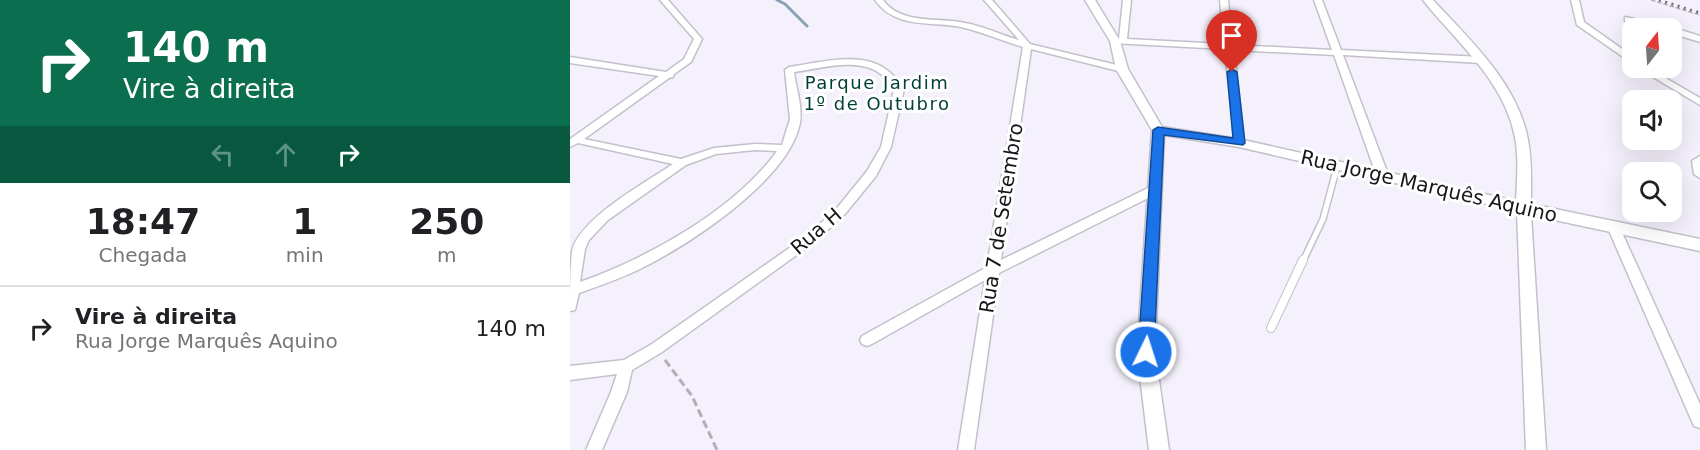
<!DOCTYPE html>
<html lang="pt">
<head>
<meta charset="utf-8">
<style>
  body { margin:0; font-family:"DejaVu Sans",sans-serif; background:#f6f6f6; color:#202124; height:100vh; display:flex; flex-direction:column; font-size:22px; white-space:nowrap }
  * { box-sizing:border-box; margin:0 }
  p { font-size:20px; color:#757577 }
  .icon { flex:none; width:33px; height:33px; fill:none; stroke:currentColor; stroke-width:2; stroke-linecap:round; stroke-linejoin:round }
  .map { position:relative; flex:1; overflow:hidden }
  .panel { display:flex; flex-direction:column; background:#fff; width:570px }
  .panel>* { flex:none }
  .hud { background:#0b6e4f; color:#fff; overflow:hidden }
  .needle { width:39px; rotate:17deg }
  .controls { position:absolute; left:1052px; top:18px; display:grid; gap:12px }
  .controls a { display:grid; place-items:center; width:60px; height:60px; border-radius:12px; background:#fff; box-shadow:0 6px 24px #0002; font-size:30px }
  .pin { position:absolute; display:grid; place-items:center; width:51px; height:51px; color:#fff; margin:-62px -26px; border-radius:50% 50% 50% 0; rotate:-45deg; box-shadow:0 0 6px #0007 }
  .pin .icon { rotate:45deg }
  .me { position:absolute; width:66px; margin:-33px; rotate:4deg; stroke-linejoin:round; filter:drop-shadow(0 0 4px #0008) }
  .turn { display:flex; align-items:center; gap:21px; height:126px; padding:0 24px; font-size:27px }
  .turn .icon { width:78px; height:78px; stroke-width:2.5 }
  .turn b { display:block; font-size:42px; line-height:51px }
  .lanes { display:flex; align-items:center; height:57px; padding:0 24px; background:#0003; justify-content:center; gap:30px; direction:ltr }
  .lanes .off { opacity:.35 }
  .eta { display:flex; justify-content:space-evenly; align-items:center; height:102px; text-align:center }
  .eta b { font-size:36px; font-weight:700; line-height:42px }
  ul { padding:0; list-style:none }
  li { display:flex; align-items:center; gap:18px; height:84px; padding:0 24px; border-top:2px solid #e0e0e0 }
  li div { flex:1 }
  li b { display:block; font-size:22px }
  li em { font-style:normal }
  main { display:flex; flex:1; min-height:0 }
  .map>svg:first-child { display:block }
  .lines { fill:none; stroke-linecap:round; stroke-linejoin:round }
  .stream { stroke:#88a1b3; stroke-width:3 }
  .service-far1-casing { stroke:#c4c0cb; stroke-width:8 }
  .service-casing { stroke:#c4c0cb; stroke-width:10 }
  .minor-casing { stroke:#c4c0cb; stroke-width:3 }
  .tertiary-casing { stroke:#c4c0cb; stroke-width:3 }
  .path-far1 { stroke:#b1aeb6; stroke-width:1.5; stroke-dasharray:4.5 2; stroke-linecap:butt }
  .path { stroke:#b1aeb6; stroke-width:3; stroke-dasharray:8 4; stroke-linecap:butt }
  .service-far1 { stroke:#fff; stroke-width:5 }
  .service { stroke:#fff; stroke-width:8 }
  .minor { fill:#fff; fill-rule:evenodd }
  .tertiary { fill:#fff; fill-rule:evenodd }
  .rail { stroke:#757279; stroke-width:3; stroke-dasharray:2 4.5; stroke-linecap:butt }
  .route { fill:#1a73e8; stroke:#114b97; stroke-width:1.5 }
  .labels { text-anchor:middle; stroke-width:6; stroke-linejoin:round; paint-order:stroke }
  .far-neighbourhood-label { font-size:18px; letter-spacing:1.5px; fill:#013e34; stroke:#fff }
  .street-label { font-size:20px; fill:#171519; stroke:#fff }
</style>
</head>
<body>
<main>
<section class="panel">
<div class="hud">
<div class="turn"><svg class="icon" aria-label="right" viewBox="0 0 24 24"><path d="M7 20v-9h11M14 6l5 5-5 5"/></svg><div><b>140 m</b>Vire à direita</div></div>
<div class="lanes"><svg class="icon off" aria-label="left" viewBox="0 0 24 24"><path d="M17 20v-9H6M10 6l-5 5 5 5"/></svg><svg class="icon off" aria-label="ahead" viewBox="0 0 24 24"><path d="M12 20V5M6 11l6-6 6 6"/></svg><svg class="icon" aria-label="right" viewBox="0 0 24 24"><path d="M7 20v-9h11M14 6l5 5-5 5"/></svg></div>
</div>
<div class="eta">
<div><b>18:47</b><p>Chegada</p></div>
<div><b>1</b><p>min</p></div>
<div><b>250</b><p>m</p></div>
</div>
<ul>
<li><svg class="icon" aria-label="right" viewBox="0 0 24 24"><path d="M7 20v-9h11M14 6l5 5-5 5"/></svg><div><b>Vire à direita</b><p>Rua Jorge Marquês Aquino</p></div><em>140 m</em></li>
</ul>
</section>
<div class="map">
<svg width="1130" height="450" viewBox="0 0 1130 450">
  <rect width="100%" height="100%" fill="#f5f1fc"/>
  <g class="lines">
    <!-- stream -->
    <path class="stream" d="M207,0L215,4L237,26"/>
    <!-- service-far1 casing -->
    <g class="service-far1-casing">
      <path id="service-far1" d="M733,261L753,219L767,167"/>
    </g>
    <!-- service casing -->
    <g class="service-casing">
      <path id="service" d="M701,328L733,260"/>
    </g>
    <!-- minor casing -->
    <g class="minor-casing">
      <path id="minor" d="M90,0H98L132,39L121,62L104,74L103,77L99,78L14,139L111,159L144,148L185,144L212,145L220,119L215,70L219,67C249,63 292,50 318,71C324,75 329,83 334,89L321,147L306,176L275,214L246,241L92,352L62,370L57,392L32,450H16L41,392L47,374L0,380V366L54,360L82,344L238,235L267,208L297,171L311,147L324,89C321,84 317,79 312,75C289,56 250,69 224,72C226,89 234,110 229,127C215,182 119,245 68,270C49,279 29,286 9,293L5,310L0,311C0,292 0,270 2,251C10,218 75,183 103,164L8,143L0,147V139L89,76L0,63V57L96,72L114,59L124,39ZM185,150L207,151C165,210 78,258 10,282L15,249L19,240L38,220L116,165L146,154Z
        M305,0H313C331,25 368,17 395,23C413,26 431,35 449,40L414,0H422L460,44L555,67L556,69L552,72L461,49L431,260L582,186H590L592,189L590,192L429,273L404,450H388L415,280L302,344L297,346L292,344L290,340L292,336L417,267L453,47C434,41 414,33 395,28C364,20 327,31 305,0Z
        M553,0H561L557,39L654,44L650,0H658L663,45L762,50L744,0H752L771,50L911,57L915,60L911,63L773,55L819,177L813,181L807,177L764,55L664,50L674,143L669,146L665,145L655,49L542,43V39H549Z
        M1001,0H1009L1014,22L1062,56V63L1007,25Z
        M1055,17L1098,26L1130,36V42L1101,33V28H1087L1055,21Z
        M1068,68H1078L1130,98V105Z
        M1130,156V178L1124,174L1122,161Z
        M1043,222L1049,226L1130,404V428L1124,426L1037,226Z"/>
    </g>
    <!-- tertiary casing -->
    <g class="tertiary-casing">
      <path id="tertiary" d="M515,0H525L550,41L558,69L592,127L669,139L946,201C947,180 949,158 945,137C934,80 887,43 853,0H863C900,40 948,84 958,140C962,161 961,183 961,204L1130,239V251L961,215L976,450H956L947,211L669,147L594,135L585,352L599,450H579L567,352L582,130L546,69L540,41Z"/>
    </g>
    <!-- path-far1 -->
    <path class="path-far1" d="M1081,0L1130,15"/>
    <!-- path -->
    <path class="path" d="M95,360L122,396L147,450"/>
    <!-- service-far1 -->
    <use href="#service-far1" class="service-far1"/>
    <!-- service -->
    <use href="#service" class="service"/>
    <!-- minor -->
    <use href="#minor" class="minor"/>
    <!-- tertiary -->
    <use href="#tertiary" class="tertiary"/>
    <!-- rail -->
    <path class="rail" d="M1089,0L1130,13"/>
  </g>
  <!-- route -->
  <path class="route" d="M662,69L667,72L675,143L673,145L594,135L584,352L582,357L576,359L570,357L568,352L583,130L588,127L663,138L657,72Z"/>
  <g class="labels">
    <!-- far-neighbourhood labels -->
    <g class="far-neighbourhood-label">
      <text x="307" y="89">Parque Jardim<tspan x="307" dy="21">1º de Outubro</tspan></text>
    </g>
    <!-- street labels -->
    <g class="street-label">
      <text transform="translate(859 186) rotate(13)" y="7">Rua Jorge Marquês Aquino</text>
      <text transform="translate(431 218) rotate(-81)" y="7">Rua 7 de Setembro</text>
      <text transform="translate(246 231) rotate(-41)" y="7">Rua H</text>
    </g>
  </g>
</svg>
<div class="controls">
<a><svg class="needle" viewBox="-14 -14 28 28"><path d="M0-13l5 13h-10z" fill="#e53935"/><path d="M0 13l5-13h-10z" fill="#757577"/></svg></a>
<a><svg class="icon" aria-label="sound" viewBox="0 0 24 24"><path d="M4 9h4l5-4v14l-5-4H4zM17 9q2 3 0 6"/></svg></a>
<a><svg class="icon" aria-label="search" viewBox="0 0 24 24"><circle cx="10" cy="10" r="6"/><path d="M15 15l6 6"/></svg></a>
</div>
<div class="pin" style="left:662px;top:72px;background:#d93025"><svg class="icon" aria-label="arrive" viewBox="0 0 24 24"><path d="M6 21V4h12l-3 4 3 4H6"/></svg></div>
<svg class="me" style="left:576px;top:352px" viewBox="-20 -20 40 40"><circle r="17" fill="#1a73e8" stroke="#fff" stroke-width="3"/><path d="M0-11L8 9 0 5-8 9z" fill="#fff"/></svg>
</div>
</main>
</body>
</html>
